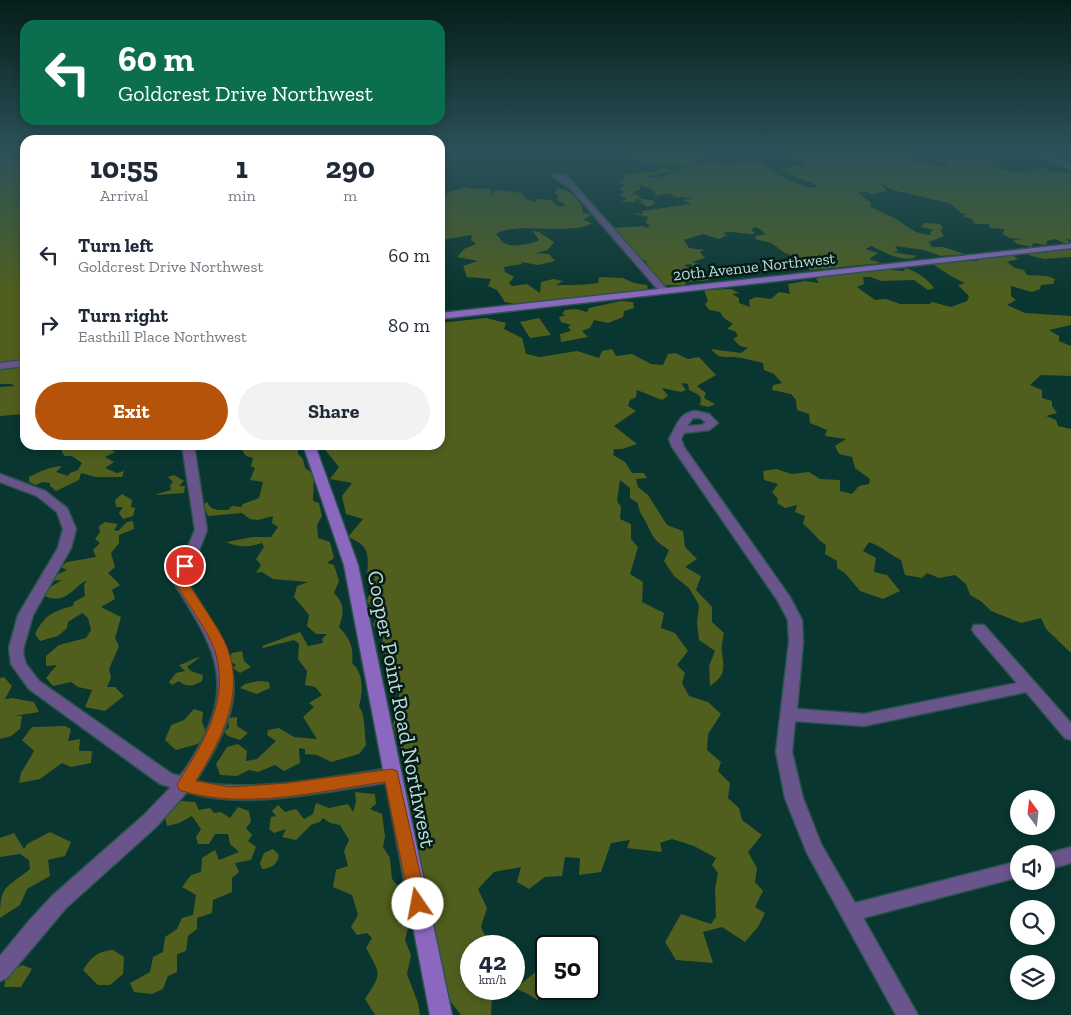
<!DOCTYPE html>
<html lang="en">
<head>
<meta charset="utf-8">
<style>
  body { margin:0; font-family:"Zilla Slab",serif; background:#f2f2f3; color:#1f2937; height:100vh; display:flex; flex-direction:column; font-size:19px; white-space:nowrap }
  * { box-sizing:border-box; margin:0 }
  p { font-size:16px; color:#747a83 }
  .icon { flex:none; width:28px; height:28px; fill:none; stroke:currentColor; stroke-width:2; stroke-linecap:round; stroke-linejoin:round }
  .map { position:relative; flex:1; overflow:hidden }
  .details { position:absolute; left:20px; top:135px; width:425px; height:315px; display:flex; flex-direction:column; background:#fff; border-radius:15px; box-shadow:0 2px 8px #0003 }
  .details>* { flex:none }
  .hud { position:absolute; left:20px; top:20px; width:425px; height:105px; border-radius:15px; box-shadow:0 2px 8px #0003; background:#0b6e4f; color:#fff; overflow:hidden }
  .needle { width:32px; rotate:345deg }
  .controls { position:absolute; left:1010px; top:790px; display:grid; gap:10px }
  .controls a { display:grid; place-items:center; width:45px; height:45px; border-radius:50%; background:#fff; box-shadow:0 2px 8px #0003; font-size:25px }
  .speed { position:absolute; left:460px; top:935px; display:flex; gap:10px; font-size:25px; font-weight:700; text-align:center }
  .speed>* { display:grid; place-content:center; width:65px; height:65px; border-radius:50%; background:#fff; box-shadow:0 2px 8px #0003; line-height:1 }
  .speed small { font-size:12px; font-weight:400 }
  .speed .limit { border:2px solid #111; border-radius:8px; background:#fff; color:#111 }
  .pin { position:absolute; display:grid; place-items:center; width:42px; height:42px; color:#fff; margin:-21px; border:2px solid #fff; border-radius:50%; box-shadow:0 1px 5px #0007 }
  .me { position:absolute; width:55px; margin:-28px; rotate:348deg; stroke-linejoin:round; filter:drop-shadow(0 0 4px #0008) }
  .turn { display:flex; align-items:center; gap:18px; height:105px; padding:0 15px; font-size:22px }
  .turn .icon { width:65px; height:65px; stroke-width:2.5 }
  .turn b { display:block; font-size:35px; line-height:42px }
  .eta { display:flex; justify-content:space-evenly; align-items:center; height:85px; text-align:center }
  .eta b { font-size:30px; font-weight:700; line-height:35px }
  .primary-button { display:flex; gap:10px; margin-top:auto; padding:10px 15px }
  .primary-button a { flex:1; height:58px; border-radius:30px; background:#b45309; color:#fff; font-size:20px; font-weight:700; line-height:58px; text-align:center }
  .primary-button a+a { background:#f2f2f3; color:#1f2937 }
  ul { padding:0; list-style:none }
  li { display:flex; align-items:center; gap:15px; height:70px; padding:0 15px }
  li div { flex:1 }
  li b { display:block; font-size:19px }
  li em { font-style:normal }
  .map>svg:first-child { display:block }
  .green { fill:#505f1e }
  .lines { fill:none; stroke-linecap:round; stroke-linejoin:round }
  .street-casing { stroke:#2a544e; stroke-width:3 }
  .secondary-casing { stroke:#2a544e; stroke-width:3 }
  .street { fill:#6a548c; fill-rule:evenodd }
  .secondary { fill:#8c67c0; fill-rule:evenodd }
  .route { fill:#b45309; stroke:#753606 }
  .labels { text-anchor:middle; stroke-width:5; stroke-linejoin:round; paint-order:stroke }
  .far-street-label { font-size:16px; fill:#c0dcd6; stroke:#041b18 }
  .near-street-label { font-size:22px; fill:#c0dcd6; stroke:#041b18 }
</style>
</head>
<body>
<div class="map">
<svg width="1071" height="1015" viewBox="0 0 1071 1015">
  <rect width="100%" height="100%" fill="#093630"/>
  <!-- green -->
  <path class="green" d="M0,151H25V361L13,360L0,364Z
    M630,151H713L716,156H706L703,159L692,161L694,164L662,166L632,158Z
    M760,151H874L879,154L900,158L898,155L907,154L918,158L909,160L948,168L949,165L934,158L968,161L969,159L963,157L977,159V161H991L995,168L1011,172L1028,173L1024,170L1038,171L1037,168L1048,169L1049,172L1071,173V240L1066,239L1071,243H1064L1055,239L1047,241L1046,245L1033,243L1032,247L1017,244L1013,240L1023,239L1009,238L1003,234L1004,229L990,228L989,224H975L972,219L963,216L966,214L961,213L949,203L893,190L879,183L887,191L873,194L861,191L858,193L871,203L870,207C877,210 885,213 892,217C909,225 909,233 931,235L930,232L934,230L921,227L924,223L940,224L943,228L940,230L944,236L929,242L932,247H943L965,254L941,256L924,250L895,246L898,251L892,252L917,256C905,264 883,252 872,246L865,249L878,253L869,259L881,263L810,270L805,265L810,262L785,253L771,243L755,239L756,236L766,234L757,227L751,229L755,234C744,235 733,230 723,233L727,235L719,239L703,234L684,240L689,248L705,250L700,252L705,258L692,262L700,264L698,268H693L691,264L684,265L692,270L685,272L702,274V276L710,280L686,282L685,285H662L652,276L655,273H649L646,261L629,258L633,255L612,228L643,226L647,228L650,226L646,223L648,217L632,213L642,214V211L691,204L683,200L695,198L674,197L671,193L655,196L656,194L652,189L640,185V190L634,191L633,194L639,196L638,198L654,201L655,204L647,207L640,202L641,200L635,199V202H621L627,199L620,195L624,191L619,189L626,185L617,183L626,178L624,176L626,174L659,171L660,168L676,171L645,177C658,180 669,172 681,173L676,170C690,163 708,163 722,163L723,166C738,161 750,160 765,164V167L777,171L774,173C786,177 803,190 819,187C808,180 792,178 783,169L794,166L803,167L806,161C798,160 791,155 783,153C775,151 770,154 760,151Z
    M465,187C474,190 481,188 491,189V194L498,190L521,193L526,199L535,202L539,199L552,200L554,204L560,207L566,205L556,199L559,196L555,193L558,188C570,190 578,198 583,209L582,212L591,215L583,220L592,223C572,236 512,221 496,234C499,237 501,241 504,243C509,248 534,244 539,240L533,231L539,232L554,242L548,250L536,253L549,254L555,261L538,265L521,262L522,264L504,267L505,272L514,277L509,283L512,286L527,284L540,293L541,282L553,279L563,281L556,285C569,285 586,285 598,283L599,277L623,278L634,283L647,285L648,289L554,301L516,304L505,302L497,290L488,286L491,279L467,277L463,266L478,261L457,257L464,249L476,244L471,240L472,235L440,240V195Z
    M1071,247V257L1044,259L1028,255L1025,250L1043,251Z
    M1002,254L1012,255L1018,259L1007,262L1015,268L1024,270L1027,275L1047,276L1055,279L1053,284L1041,285L1040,289L1032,292L1011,286V296L1016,300L1007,305L1025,313L1071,316V325L1049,330L1059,336V341L1071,346V376L1041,375L1030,385L1042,390V398L1052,401V406L1057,413L1046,416L1056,420L1058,426L1071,429V653L1046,629L1041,618L1021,623L991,611L982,602L970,595L966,584L955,575L939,578L927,573L922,578L905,575L901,560C889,554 881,546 869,542L863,551L876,558L874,572L887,575L900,591L883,599L860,591L845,573L837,568V561L825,554L826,545C816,539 813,531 803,524L805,516L795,512L797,505L785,508L777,503L778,499L772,492L778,484L764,480L763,471L776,469L792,474L809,472L820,479L840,480V491L852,494L859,486L869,484L870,479L855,468L852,457L839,454L835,446L846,439L825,436L827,430L810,423L809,414L797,410L796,400L791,394L772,390L773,385L782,383L774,374L764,370L763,363C754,361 744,358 735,357C724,357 719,359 711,349L741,353L748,348L740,346L733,339L738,336L735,331L727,329L733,324L724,318L720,312L709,310L705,304L708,301L704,290L731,289L739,293L732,294L739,298V303L750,307L749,300L756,297L771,299L779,292L790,294L788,284L805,281L819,283L816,279L820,276L841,274L846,271L872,268L904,271L905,268C916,271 928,279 934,288L928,290L914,280L881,281L871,277H863L864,284L857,287L875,300L886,299L900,304H930L932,302L951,307L967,301L969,296L958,285L965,283C954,278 942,271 933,264L936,260L977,261L979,258Z
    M621,301L633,302L634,308L624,311L623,317L608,323L594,320L590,328L582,331L588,337L561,342L560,334L571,331L568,327L571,325L561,322L559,317L566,315L562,314L565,310L576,309L587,312L589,308Z
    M486,318L506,323L504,329L522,338L526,354L540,357L577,351L599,358L602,351L612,349L616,356L632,354L651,364L663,365L668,354L675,353L688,359L699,357L716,375L697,386L706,393L704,398L715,404L709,407L700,405L701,399L699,395L689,390L688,384L681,383L686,390L681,392L662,388L668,396L662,400L637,390L636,397L630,400L628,406L636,411L614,426L637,444L622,449H614L613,455L625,462L632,473H644L647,478L636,479L638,487L648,495L667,525L683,531L685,547L697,559L685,567L701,576L696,590L712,607V622L724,633C723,639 721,646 722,652C724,670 726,675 710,686L709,666L715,651L699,640L697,623L699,605L689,588L674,576L664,561L669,550C654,540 653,538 646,522C642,515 639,513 638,503L630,498V488L620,480L617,501L621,507L620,519L631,524V539L638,547L630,574L643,582L642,602L664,613L661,628L675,633L688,651L677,665L685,673L682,683L689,696L708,702L721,714L708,734L707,750L721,762L718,771L730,783L728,798L739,808L742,820L762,835L748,852L757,868L755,882L763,891L755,907L765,913L758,927L745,942L722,927L703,932L713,963L676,960L665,942L681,914L711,924L716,917L715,889L718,873L712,865L716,858L694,846L672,839L660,843L662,852L627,848L630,840L611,843L601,872L579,875L580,858L565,857L562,876L545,877L529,889L517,882L521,867L494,872L478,889L487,908L481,927L490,946H471V989H498L492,997L491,1015H461L441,989L415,855L423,836L406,797L419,779L407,765L393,725L400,691L389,678L392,662L382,650L383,635L373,625L378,614L367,601L375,577L367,574C369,553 369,546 348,537L363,519L346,514L342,496L352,483L330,479L339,467L321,445H440V323Z
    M539,318L551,335L530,338L520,322Z
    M25,366V414L0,416V387L15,386L11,384H0V368Z
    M55,445H115L110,449L115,452L105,457L114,462L105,468L117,473L124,471L122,477H96L81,473L79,480L56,491L50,486V483L42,482L36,485L29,482V477C39,472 49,467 62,466L56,472L68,476L70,473L78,470L82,463L72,456H64L61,449Z
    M246,445H298V454L303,459L305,468L314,474L313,501L319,503L322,516L317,525L318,538L330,542L334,558L327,563L334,565L339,581L334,593C345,605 344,612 339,627C350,639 354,647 352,663C364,673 363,692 359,706C366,717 364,731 366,745L359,754L331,762L317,755L305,754V749L299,748L300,763L284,771L275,765L258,772L249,770L237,776L220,775L216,764L227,747L238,744L247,751L246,761L257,759L276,741L267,735L268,730L279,728L294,737L317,739L303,717L314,707L309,703L322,695L315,687L305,685L307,671L298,659L299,644L294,640L263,648L262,646L300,632L308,646L323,643L322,639L327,634H316L307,626L309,615L294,597L297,586L308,582L273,579L262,572L256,573L261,565L256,559L264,547L262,543C249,547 239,548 226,542L253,537H271L278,527L272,523L273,516L258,520L250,519L242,513L208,516L203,505L207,502C211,511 219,510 228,510L232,506L241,507L243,504L259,498L263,482L250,480L255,468L251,466L253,458L246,456L242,450Z
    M174,475L184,481L179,486H185L184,493L154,495L171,490L170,485L173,482L168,477Z
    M122,494L132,500L131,507L135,508L133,516L123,519L119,513L123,507H116L115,500Z
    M133,521L134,529L119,535V543L111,553L115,567L108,573L120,585L112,590L115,599L101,607L121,617L115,638L119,646L109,669L111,678L107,687H115L124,696L105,711L85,707L92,690L78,687L71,682L53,686L46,678L57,665L46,666V656L59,645L86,638L91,630L88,618L82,613L68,622L67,628L58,636L40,641L35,634C45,615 53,611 73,606L74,602L85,596L84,585L87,580C72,588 67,605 44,596L45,590L62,580L51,581L54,576L67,570L60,567L67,562L96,557L93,550L100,543L95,539L100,532L99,526L105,522L118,524L114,530L118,531L127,522Z
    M242,651L244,661L251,667L240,673L233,668L236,665L228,660L232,653Z
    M200,657L187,667L191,671L203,675L202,681C194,686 186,688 179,681L172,685L169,682L176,673L185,671L179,665C188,663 192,658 200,657Z
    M4,677L12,686L5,699L12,698L34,702L39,712L14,716H22L20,729L11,736L0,739V678Z
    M258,681L269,682L270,688L257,694L240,688L245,684Z
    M194,709L203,712L202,722L207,734L198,744L176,750L165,740L171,725L184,720Z
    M237,717V726L248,733L240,740L228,736L224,732L229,727L228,718Z
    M65,726L71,729L68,741L80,739L79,751H92L91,763L71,767L62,763L40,779L19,783L21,773L34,751L22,740L32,727Z
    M355,792L375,794L376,804L370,809L382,814L385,836L383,847L390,858L392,879L406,895L399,911L410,920L405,940L411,955L407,974L418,1003L420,1015H375L365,999C382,973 381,975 366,948L372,938L367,933L357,935L351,927L358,915L352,895L333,887L336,870L348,866L344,851L349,840L340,825L330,823L323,818L320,822L311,825L296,840L282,837L286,829L274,833L269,829L271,817L276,816L272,811L278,805L285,812L296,809L304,819L313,814L316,803L329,808L348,804L353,812L356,802Z
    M181,801L195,802L199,810L210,808L214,813L221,812L230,818L238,807L249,811L251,822L246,828L252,835L248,841L256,847L251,860L235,863L239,872L232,878V892L213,900L212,913L197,918V929L188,936L186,951L177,954V972L168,976L163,989L152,994L134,992L130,983L150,972L153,957L163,952L165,937L177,929L182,918L193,915L196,895L182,887L191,875L201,872L202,858L215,850L219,860L239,852L230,844L228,834H215L209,844H198L196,837L201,829L192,816L179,823L167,826L165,817Z
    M50,832L71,842L65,856L48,860L50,876L27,889L20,905L0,918C0,884 6,889 30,869L29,860L20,854L0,857V838L14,833L24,849L27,844Z
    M273,849L279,855C277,865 272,868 262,869L260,863L264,853Z
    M113,950L124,957L123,974L110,985H98L83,970C91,957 98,951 113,950Z
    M23,965L32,969L21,987H4L7,972Z
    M538,970L546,980V989H550L537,1000L528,994L514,988V977L522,983Z"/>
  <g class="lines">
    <!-- street casing -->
    <g class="street-casing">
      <path id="street" d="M1032,151H1041L1071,165V170Z
        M555,174L566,175L667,289V293H661L570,188L553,177V175Z
        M25,360V366L0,369V363Z
        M696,411L709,414L718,423L709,430L684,433L681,439L684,447L790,597L802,620L803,642L797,709L864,714L1017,683L974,633L972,629L974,625H984L1071,723V740L1065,738L1026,692L864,726L795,721L792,752L803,798L821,844L855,903L1019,861V877L863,918L918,1015H896L807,853L785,798L776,752L789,642L788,620L778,601L672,447L669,439C677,426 679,412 696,411ZM693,418H700L706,422L702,425L687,426Z
        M182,445H194L207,530L187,581C240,668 254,689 196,781C250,794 336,776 392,768L398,770L401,775L398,780L392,782C332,790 244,811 187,792L156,827L66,908L7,978L0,981V956L29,921L52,896L143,816L171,787L160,784L29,689L11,664L9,648L18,615L58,548L63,529L57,512L37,496L0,482V474L45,491L67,508L76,529L71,548L33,615L24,646L23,654L26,664L39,681L172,774L180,776C191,762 200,746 207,730C235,670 203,632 173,581L195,530Z
        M1071,847V863L1046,870V854Z"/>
    </g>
    <!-- secondary casing -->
    <g class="secondary-casing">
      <path id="secondary" d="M1071,244V248L440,319V313Z
        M303,445H315L358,565L452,1015H430L344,565Z"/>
    </g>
    <!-- street -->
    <use href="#street" class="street"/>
    <!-- secondary -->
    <use href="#secondary" class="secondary"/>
  </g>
  <!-- sky -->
  <linearGradient id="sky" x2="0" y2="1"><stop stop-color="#051e1a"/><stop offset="0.52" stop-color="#2c5259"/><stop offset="1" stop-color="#2c5259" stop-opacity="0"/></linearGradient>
  <rect width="1071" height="293" fill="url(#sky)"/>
  <!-- route -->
  <path class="route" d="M185,562L191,566L187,581C198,600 219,627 227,647C246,695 220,741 196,781L230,787L287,783L392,769L397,771L427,904L425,910L418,912L412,910L410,904L385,782C319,791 244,811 179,790L177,785L179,781C205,741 231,697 214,648C207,630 185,599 174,581L179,566Z"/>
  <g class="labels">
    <!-- far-street labels -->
    <g class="far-street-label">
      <text transform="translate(754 266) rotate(-6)" y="6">20th Avenue Northwest</text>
    </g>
    <!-- near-street labels -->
    <g class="near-street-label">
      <text transform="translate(402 709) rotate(79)" y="8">Cooper Point Road Northwest</text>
    </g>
  </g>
</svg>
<div class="controls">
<a><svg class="needle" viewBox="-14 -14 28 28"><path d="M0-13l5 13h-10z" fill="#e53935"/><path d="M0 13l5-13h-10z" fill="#747a83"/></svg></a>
<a><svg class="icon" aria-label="sound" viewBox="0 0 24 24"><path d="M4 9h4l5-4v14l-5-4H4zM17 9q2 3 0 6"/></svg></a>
<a><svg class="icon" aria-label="search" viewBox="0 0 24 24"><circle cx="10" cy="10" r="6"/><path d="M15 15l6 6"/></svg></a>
<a><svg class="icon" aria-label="layers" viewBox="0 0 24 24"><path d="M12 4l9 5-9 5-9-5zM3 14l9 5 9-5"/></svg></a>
</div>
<div class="speed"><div>42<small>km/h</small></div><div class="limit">50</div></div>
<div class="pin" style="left:185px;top:566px;background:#d93025"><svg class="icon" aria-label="arrive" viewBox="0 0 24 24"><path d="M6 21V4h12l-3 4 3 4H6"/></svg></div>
<svg class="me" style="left:418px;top:904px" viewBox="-20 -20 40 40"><circle r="19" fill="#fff"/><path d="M0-13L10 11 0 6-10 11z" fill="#b45309"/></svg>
<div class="hud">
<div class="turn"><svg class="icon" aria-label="left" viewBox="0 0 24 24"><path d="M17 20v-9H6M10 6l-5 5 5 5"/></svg><div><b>60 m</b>Goldcrest Drive Northwest</div></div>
</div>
<section class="details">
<div class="eta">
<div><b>10:55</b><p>Arrival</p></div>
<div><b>1</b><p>min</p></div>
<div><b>290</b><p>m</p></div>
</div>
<ul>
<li><svg class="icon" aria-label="left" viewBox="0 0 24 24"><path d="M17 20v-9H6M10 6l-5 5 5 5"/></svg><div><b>Turn left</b><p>Goldcrest Drive Northwest</p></div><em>60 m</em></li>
<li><svg class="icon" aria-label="right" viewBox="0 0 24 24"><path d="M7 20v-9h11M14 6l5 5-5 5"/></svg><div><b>Turn right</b><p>Easthill Place Northwest</p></div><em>80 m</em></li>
</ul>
<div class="primary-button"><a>Exit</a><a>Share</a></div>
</section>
</div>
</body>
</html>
